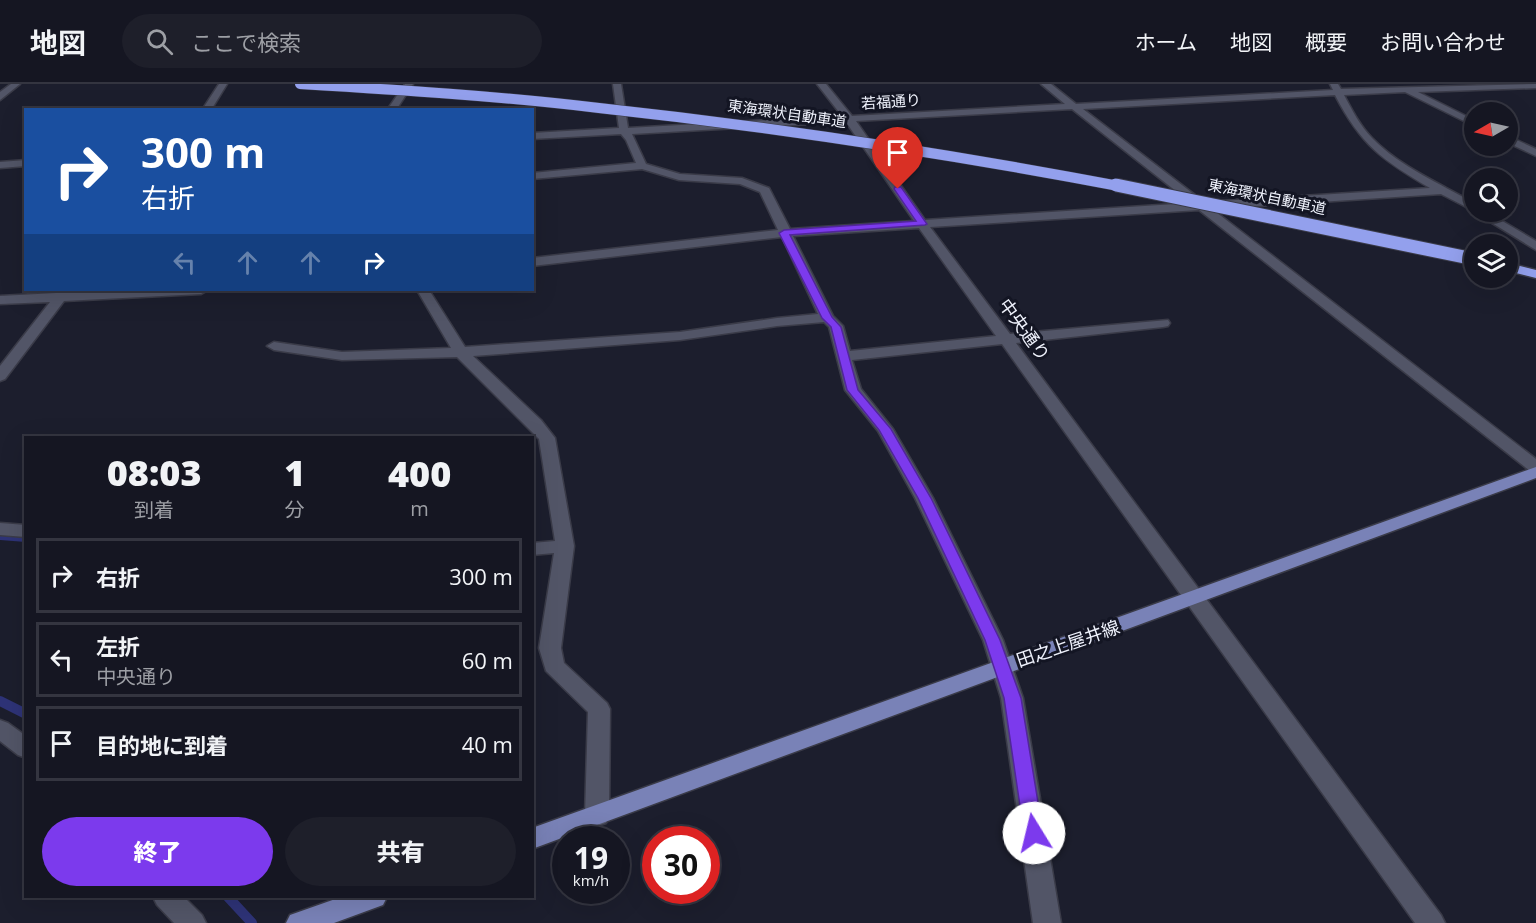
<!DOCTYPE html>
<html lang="ja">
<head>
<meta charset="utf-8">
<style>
  body { margin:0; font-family:"Open Sans","Noto Sans JP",sans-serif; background:#1e1f2a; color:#f1f3f6; height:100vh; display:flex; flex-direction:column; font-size:22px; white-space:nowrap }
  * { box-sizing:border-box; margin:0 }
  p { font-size:20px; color:#9d9fa5 }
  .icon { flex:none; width:33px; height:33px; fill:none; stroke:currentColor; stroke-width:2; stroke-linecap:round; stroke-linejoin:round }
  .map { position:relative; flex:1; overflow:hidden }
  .sheet { position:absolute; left:24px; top:352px; width:510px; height:462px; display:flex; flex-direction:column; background:#151622; border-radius:0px; box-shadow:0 6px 24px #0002,0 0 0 2px #343540 }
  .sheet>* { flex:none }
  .hud { position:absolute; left:24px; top:24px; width:510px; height:183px; border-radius:0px; box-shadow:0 6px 24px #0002,0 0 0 2px #343540; background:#1a4fa0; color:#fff; overflow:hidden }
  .needle { width:39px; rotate:261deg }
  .buttons { position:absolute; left:1464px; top:18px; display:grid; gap:12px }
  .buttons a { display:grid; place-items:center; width:54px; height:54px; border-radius:50%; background:#151622; box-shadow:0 6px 24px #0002,0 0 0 2px #343540; font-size:30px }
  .speed { position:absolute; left:552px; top:742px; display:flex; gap:12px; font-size:30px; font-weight:700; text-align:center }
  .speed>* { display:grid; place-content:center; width:78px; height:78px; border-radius:50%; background:#151622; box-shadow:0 6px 24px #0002,0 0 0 2px #343540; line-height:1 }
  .speed small { font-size:15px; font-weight:400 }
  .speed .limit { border:9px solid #d22; background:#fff; color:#111 }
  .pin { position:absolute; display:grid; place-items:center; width:51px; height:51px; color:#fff; margin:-62px -26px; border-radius:50% 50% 50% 0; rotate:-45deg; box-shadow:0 0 6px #0007 }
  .pin .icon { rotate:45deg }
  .me { position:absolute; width:66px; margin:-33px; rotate:351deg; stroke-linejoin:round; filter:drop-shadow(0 0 4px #0008) }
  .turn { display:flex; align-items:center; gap:21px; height:126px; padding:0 18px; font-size:27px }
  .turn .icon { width:78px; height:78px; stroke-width:2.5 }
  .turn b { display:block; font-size:42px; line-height:51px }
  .lanes { display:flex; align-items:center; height:57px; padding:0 18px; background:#0003; justify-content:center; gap:30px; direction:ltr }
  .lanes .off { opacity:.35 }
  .eta { display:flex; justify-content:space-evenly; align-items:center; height:102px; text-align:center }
  .eta b { font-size:36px; font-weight:800; line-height:42px }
  .action { display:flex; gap:12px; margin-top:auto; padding:12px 18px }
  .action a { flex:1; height:69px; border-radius:36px; background:#7c3aed; color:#fff; font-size:24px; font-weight:800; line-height:69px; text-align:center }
  .action a+a { background:#1e1f2a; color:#f1f3f6 }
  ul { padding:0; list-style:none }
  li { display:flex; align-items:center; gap:18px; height:75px; margin:0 12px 9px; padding:0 6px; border:3px solid #343540; border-radius:0px }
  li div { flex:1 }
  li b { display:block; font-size:22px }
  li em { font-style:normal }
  header { display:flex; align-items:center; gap:36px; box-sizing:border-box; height:84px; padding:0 30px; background:#151622; border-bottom:2px solid #343540 }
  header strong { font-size:28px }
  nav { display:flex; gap:33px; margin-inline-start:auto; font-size:21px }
  .search { width:420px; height:54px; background:#1e1f2a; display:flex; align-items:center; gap:15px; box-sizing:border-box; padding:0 21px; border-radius:33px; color:#9d9fa5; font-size:22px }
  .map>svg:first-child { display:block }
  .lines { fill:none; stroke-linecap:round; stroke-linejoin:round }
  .stream-far1 { stroke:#2e3377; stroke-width:8 }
  .stream { stroke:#2e3377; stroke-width:10 }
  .minor-casing { stroke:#3a3b48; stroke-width:3 }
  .major-casing { stroke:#3a3b48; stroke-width:3 }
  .highway-casing { stroke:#3a3b48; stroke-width:3 }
  .minor { fill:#525567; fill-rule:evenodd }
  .major { fill:#7982b7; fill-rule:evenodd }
  .highway { fill:#93a0ed; fill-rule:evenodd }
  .highway-bridge-far1-casing { stroke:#3a3b48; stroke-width:11; stroke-linecap:butt }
  .highway-bridge-casing { stroke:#3a3b48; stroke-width:15; stroke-linecap:butt }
  .highway-bridge-far1 { stroke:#93a0ed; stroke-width:10 }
  .highway-bridge { stroke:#93a0ed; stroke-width:13 }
  .route { fill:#7c3aed; stroke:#51269a; stroke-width:1.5 }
  .labels { text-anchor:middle; stroke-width:6; stroke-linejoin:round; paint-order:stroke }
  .far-street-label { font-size:15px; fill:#eef1fb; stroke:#131523 }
  .street-label { font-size:18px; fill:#eef1fb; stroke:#131523 }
</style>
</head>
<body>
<header>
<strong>地図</strong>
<div class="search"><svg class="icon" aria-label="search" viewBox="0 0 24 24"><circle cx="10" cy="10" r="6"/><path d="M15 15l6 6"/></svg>ここで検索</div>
<nav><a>ホーム</a><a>地図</a><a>概要</a><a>お問い合わせ</a></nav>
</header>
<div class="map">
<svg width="1536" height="839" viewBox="0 0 1536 839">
  <rect width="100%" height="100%" fill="#1c1e2d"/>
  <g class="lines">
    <!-- stream-far1 -->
    <path class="stream-far1" d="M0,452L26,454"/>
    <!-- stream -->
    <path class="stream" d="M0,617L26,630
      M228,813L252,839"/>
    <!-- minor casing -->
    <g class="minor-casing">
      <path id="minor" d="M11,0H20L0,16V8Z
        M219,0H227L211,26H202Z
        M405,0H413L396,26H387Z
        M613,0H621L628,44L842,32L817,0H826L852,32L1065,20L1041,0H1051L1076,20L1333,6L1330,0H1338L1341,5L1536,0V4L1418,8L1474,36V42L1405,8L1344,11C1352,26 1360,42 1372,54C1400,83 1441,100 1474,119V127L1441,110L1212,125L1536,375V388L1530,387L1199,126L930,143L1010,250L1168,236L1170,239L1168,242L1163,243L1016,259L1441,831L1445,839H1415L1002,260L852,276L861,305L893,345L933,414L1003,556L1023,614L1061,839H1033L1001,614L983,556L915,414L878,347L845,306L829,243L824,238L777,242L680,256L473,272L541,336L555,354L574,462L561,564L564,579L607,619L610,625L609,732L606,739L597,742L588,739L585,732L588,628L546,587L539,564L554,469L532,471V459L555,457L539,355L457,273L342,276L274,266L267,262L274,258L342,268L451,264L417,206H429L465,263L680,248L777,234L818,230L782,153L532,182V174L778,146L760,108L740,100L679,96L642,85L532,95V89L636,79L626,56L621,50L532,55V49L619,44ZM1335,11C1361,61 1382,76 1430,104L1204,118L1083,25ZM1072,25L1191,119L925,136L856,37ZM846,38L914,137L790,145L769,104L742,94L680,90L646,80L632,50ZM919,144L996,252L850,267L843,242L833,232L793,152Z
        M1508,52L1536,65V72L1508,59Z
        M26,76V82L0,84V78Z
        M1474,128H1487L1536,157V166Z
        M59,206H71V208L130,206H208L201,210L64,217L5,295L0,297V282L50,218L0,220V212L56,209Z
        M0,439L26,441V453L0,451Z
        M0,636L8,639L26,652V674L18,671L0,657Z
        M153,813H184L202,831L206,839H174L157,821Z"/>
    </g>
    <!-- major casing -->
    <g class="major-casing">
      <path id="major" d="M1536,383V394L532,765V744Z
        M341,813H387L383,821L334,839H286L290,831Z"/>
    </g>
    <!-- highway casing -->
    <g class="highway-casing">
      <path id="highway" d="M1508,179L1536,186V194L1508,187Z"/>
    </g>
    <!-- minor -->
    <use href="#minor" class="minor"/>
    <!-- major -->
    <use href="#major" class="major"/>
    <!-- highway -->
    <use href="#highway" class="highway"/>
    <!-- highway-bridge-far1 casing -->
    <g class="highway-bridge-far1-casing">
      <path id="highway-bridge-far1" d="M300,0C400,6 499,12 599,24C775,43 950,70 1124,103"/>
    </g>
    <!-- highway-bridge casing -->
    <g class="highway-bridge-casing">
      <path id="highway-bridge" d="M1116,101L1474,175"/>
    </g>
    <!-- highway-bridge-far1 -->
    <use href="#highway-bridge-far1" class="highway-bridge-far1"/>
    <!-- highway-bridge -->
    <use href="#highway-bridge" class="highway-bridge"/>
  </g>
  <!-- route -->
  <path class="route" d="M895,103H901L927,140L925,141L790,151L832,233L841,243L858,306L891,345L931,414L1000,556L1021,614L1043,749L1040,754L1034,757L1027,754L1024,749L1004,614L985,556L918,414L879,346L847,306L831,243L822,234L779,149L784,146L916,137L894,105Z"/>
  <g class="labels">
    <!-- far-street labels -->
    <g class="far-street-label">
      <text transform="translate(891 18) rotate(-4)" y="5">若福通り</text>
      <text transform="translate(787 30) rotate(8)" y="5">東海環状自動車道</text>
      <text transform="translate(1267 113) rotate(12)" y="5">東海環状自動車道</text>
    </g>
    <!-- street labels -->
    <g class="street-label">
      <text transform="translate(1024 246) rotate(54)" y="6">中央通り</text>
      <text transform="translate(1068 560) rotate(-19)" y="6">田之上屋井線</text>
    </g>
  </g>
</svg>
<div class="buttons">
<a><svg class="needle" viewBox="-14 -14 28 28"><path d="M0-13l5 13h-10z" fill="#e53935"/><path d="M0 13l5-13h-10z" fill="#9d9fa5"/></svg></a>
<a><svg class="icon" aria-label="search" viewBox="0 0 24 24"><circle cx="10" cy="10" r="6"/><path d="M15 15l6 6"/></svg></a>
<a><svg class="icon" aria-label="layers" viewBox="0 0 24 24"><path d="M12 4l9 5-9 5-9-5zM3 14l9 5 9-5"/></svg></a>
</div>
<div class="speed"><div>19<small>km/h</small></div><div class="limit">30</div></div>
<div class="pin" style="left:898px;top:105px;background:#d93025"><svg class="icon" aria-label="arrive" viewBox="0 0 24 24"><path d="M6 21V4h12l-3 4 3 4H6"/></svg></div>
<svg class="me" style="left:1034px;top:749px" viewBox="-20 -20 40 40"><circle r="19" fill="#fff"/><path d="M0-13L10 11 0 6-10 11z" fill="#7c3aed"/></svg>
<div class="hud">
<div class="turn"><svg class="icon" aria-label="right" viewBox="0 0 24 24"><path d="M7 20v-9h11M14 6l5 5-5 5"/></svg><div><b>300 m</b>右折</div></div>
<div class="lanes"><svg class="icon off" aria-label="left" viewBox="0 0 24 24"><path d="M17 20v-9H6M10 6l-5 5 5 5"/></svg><svg class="icon off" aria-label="ahead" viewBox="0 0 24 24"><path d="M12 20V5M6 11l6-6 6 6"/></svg><svg class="icon off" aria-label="ahead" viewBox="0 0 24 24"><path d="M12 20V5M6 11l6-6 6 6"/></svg><svg class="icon" aria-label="right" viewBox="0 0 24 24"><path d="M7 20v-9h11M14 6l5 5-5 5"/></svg></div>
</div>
<section class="sheet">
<div class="eta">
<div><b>08:03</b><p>到着</p></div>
<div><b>1</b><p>分</p></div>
<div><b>400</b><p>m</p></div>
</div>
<ul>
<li><svg class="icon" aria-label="right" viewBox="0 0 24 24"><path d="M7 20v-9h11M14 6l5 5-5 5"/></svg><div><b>右折</b></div><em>300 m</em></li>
<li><svg class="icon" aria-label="left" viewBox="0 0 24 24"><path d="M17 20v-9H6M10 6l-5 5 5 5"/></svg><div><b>左折</b><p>中央通り</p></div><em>60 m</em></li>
<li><svg class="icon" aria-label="arrive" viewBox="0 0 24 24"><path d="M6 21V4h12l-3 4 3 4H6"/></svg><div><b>目的地に到着</b></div><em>40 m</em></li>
</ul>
<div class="action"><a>終了</a><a>共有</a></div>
</section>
</div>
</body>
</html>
